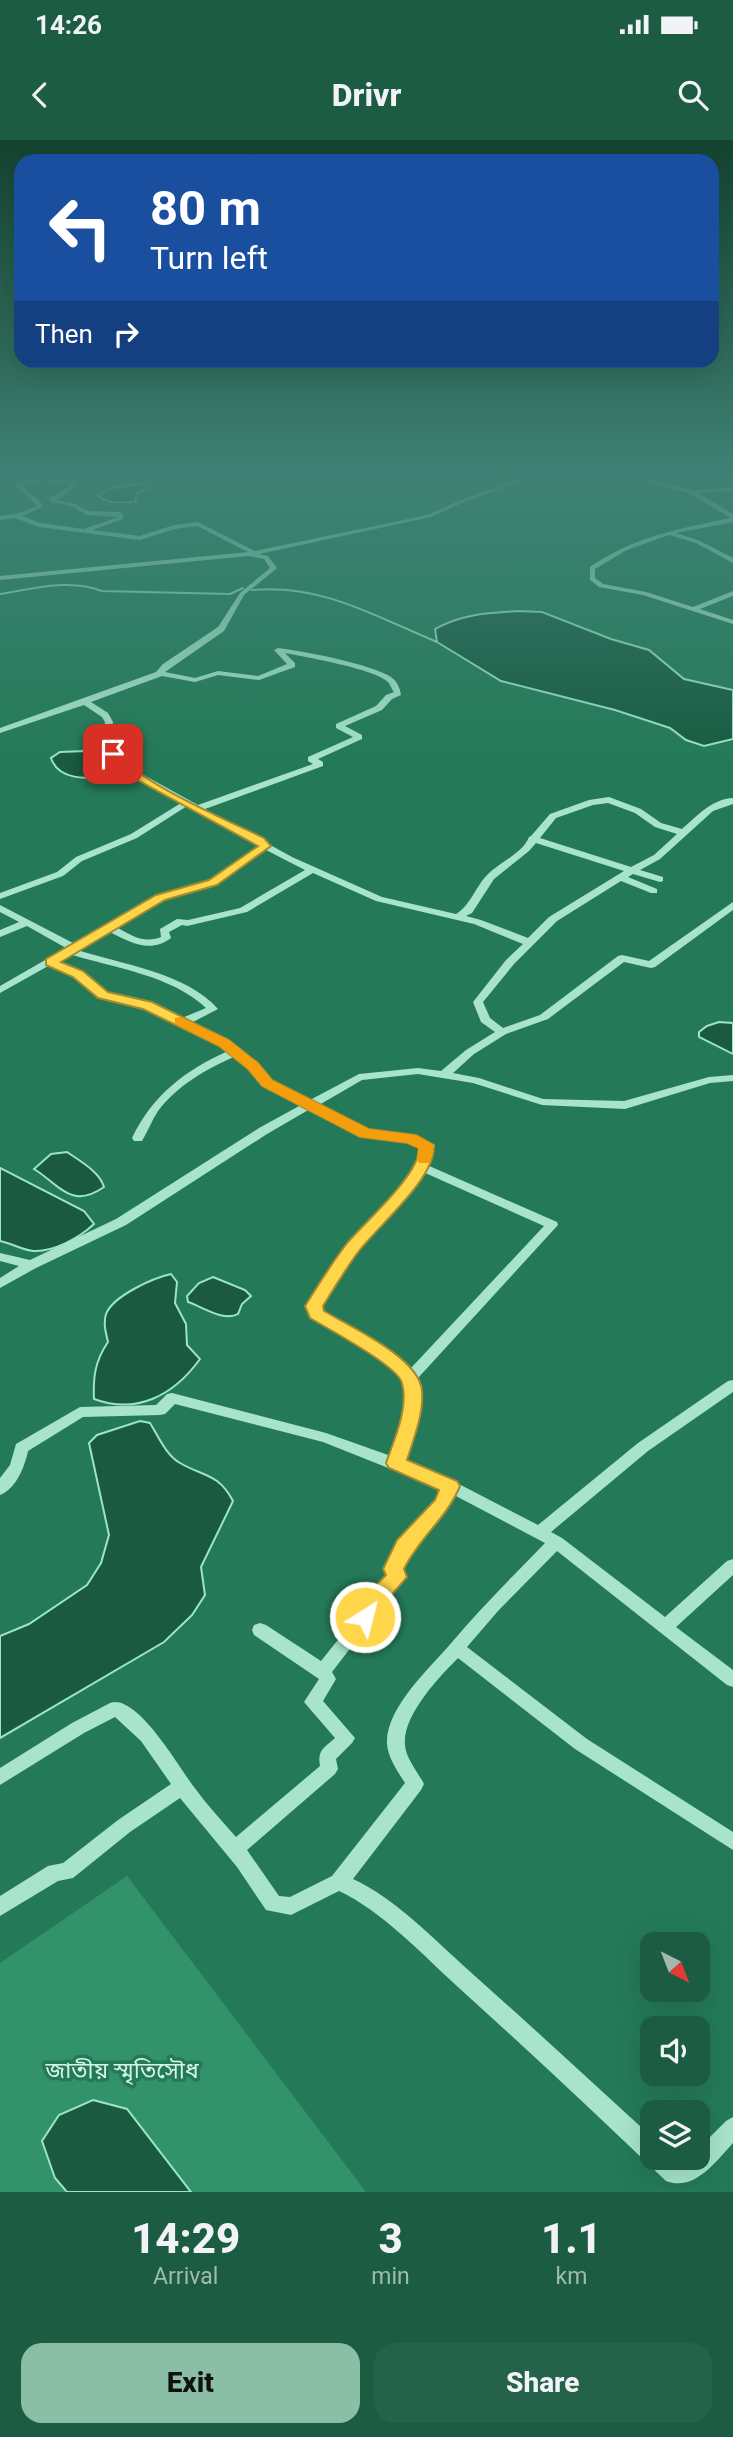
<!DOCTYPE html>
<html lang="en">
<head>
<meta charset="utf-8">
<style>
  body { margin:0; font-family:Roboto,"Noto Sans Bengali",sans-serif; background:#246249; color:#f1f3f6; height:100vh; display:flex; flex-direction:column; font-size:26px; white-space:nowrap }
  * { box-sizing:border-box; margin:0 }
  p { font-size:23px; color:#a0bab2 }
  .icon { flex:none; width:38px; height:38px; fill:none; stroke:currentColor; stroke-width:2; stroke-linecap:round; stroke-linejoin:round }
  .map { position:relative; height:2052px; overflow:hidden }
  .panel { display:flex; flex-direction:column; background:#1b5c42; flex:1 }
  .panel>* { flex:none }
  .banner { position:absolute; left:14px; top:14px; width:705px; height:214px; border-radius:21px; box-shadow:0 7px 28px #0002; background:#1a4fa0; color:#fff; overflow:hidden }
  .needle { width:46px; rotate:138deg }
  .buttons { position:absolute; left:640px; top:1792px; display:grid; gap:14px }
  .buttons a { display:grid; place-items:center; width:70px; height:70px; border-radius:14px; background:#1b5c42; box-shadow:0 7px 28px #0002; font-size:35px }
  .pin { position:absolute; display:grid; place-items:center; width:60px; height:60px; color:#fff; margin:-30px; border-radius:14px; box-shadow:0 4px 10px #0006 }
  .me { position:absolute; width:77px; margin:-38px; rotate:36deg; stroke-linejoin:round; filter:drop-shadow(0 0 5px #0008) }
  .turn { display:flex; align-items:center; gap:24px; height:147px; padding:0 21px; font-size:32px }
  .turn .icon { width:91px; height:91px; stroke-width:2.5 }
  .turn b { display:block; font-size:49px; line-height:60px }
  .then { display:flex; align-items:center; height:66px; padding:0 21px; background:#0003; gap:14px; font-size:26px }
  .eta { display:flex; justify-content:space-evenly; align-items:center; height:119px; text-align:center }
  .eta b { font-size:42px; font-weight:800; line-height:49px }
  .primary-button { display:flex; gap:14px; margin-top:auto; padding:14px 21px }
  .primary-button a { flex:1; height:80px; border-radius:21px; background:#8abfa5; color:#111; font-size:28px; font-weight:800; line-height:80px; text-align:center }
  .primary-button a+a { background:#246249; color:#f1f3f6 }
  .status { display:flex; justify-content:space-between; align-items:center; height:49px; padding:0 35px; background:#1b5c42; direction:ltr }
  .status svg { height:19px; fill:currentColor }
  header { display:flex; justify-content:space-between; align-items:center; height:91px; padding:0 21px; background:#1b5c42; font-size:32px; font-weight:800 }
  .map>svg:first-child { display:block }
  .green { fill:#32936b }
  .water { fill:#195a41; stroke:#9be5c6; stroke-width:2 }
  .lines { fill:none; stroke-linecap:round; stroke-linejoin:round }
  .stream { stroke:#9be5c6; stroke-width:2 }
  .minor { fill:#a7e4cb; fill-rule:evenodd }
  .route { fill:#ffd54a; stroke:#a68a30; stroke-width:2 }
  .slow { fill:#f59e0b }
  .labels { text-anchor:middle; stroke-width:7; stroke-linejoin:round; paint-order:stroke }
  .near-park-label { font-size:23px; fill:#d5f5e8; stroke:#247a58 }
</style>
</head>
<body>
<div class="status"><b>14:26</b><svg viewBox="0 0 49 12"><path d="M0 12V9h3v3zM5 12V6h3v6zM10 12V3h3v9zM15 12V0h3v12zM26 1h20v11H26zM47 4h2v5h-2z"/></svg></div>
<header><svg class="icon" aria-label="back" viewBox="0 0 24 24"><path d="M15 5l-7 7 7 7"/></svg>Drivr<svg class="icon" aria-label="search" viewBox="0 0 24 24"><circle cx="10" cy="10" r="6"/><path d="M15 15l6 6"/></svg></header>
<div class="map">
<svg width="733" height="2052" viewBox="0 0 733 2052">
  <rect width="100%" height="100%" fill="#247a58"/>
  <!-- green -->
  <path class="green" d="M127,1736L366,2052H0V1823Z"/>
  <!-- water -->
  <path class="water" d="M147,343L151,346L137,353L135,362C123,362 107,365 98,355L113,348Z
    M518,471L542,472L611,499L649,510L684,539L733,550V599L704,606L686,600L670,588L615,570L501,541L437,502L435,489C462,474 487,473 518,471Z
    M85,611L102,623L105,632C88,642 58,639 51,618L60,612Z
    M719,882L733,883V914L699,897V892L707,886Z
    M67,1012C80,1021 100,1032 104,1047C71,1070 60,1045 34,1029L51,1014Z
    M0,1028L84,1071L94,1084C79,1098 54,1112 33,1111C22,1110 11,1103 0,1101Z
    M171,1134L177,1142L175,1163L186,1184L187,1205L200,1219C174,1255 137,1275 94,1259C93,1237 95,1221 108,1202C106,1193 103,1184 106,1174C113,1156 153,1138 171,1134Z
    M213,1137L245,1150L251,1156L242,1164L238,1174C224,1182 203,1167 188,1162L187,1156L199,1143Z
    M140,1281L150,1283C158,1296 166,1315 180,1323C204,1337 218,1333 233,1361L201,1427L205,1455L192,1475L164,1502L0,1598V1496L29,1484L87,1445L101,1423L109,1395L89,1303L97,1295Z
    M93,1960L127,1969L191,2052H67L55,2038L42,2001L59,1975Z"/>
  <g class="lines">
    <!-- stream -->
    <path class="stream" d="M252,450C323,444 374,476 437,502
      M0,454C33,449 70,438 102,451L230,454L243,448"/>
    <!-- minor -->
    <path class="minor" d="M533,334H543L467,361L431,377L259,414L268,416L277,428L276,429L244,455L224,491L165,532L195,538L218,531L258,536L287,524L274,510L278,508C303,511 371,524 391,537C397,541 400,548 401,555L392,559L382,570L345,586L362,595V599L318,619L323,622V626L205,669L292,717L382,757L456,774C471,765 475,747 488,734C500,722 523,713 529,697L531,696L550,674L589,660L609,657L641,669L661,683L682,689C697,676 712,659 733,658V664L713,671L660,719L640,730L663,737V741L660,742L633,734L628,737L657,749V753H651L621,741L557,781L514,824L483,862L490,878L503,888L540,875L618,816L622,815L649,821L733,762V770L655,827L651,828L624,822L548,879L506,894L474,914L453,933L479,938L543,959L624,961L709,937L733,935V941L710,943L625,969L542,965L473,943L418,934L362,940L319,965L369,990L410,994L430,1002L432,1005L427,1025L557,1082L558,1085L418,1238C426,1266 413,1295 404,1321L455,1342L538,1385L638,1303L728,1241L733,1240V1252L648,1311L551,1392L562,1398L665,1477L727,1421L733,1419V1435L676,1487L733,1530V1547L727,1545L557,1411L498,1471L467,1507L587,1599L733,1692V1710L575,1609L458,1518C439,1537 402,1576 405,1605C406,1619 418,1632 424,1644L421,1650L353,1739C394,1758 432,1797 466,1828C529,1884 591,1941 653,1998V2018H673L677,2022L698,2018V2009L726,1981L733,1977V2003C716,2021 695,2052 666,2041C599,1977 529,1911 459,1848C424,1816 382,1771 339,1751L291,1775L266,1770L237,1727L180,1658L130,1692L73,1738L58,1741L0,1776V1756L48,1726L63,1723L118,1680L171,1644L141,1601L115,1577L84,1593L0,1645V1628L72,1583L110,1563C137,1553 180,1629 194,1647C207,1665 222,1681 236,1697L320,1626C317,1610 324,1608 335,1598L304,1562L319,1539L254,1495L252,1490L254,1485L260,1483L266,1485L321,1521L389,1436L386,1428L399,1402L436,1361L441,1349L323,1302L175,1264L165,1274L160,1275L83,1277L28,1311C25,1326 16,1349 0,1355V1338L10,1325L16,1304L80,1267L156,1265L167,1254L172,1253L326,1293L391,1316C398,1295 410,1270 406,1247C403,1224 332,1189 311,1177L307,1166C321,1145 334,1122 350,1102C374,1073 414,1046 420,1007L408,1001L362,996L310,969L267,994L126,1085L36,1128L0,1148V1138L19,1126L0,1121V1113L30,1120L116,1079L259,988L301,965L263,945L249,928L234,917C206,929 177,946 158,971C152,980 148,991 142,1001H134L132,998C152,956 185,930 228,911L220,905L143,867L99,857L74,836L50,825L0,853V846L66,808L27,786L0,797V790L19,782L0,772V765L73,803L157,755L210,740L259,706L187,666L137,698L82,721L63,736L0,759V753L57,732L76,717L131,694L181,663L123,631L115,624L101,601L105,582L102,577L84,565L0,593V588L156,532L163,524L218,487L240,453L270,428L264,419L248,416L0,440V436L248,412L197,386L175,389L140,400L39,387L15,378L0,380V376L16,374L37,366L14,345V343C34,338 53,337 74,342L75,348L56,360L75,364L88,371L120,372L123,374V379L92,390L140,396L174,385L198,382L255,411L427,375L463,359ZM44,342L69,344V347L49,358L52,362L71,366L87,375L118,377L84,389L40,383L22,376L43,367L41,362L21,345ZM285,513C306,517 375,529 388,542C390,544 392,550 394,552L386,555L376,566L336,584V588L353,597L308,617V621L313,624L198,665L129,627L121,620L109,601L113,582L108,573L91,562L162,536L195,542L218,535L259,540L295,527V523ZM608,663L635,673L655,687L677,694L654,715L631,727L540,698L556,678L593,665ZM536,703L624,731L549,777L528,798L481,780L466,776L472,773L494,739L529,711ZM266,710L305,730L240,768L188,780L177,779L160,789L161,797C143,804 131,795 116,787L163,759L216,744ZM313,733L376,761L474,784L523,804L506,820L473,862L481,882L495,892L466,910L441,931L418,928L359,934L310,960L271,941L257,924L228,901L191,883L218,869C187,833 121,824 77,810L108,791C129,802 150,814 171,798L169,792L182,785L187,786L247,772ZM69,814C114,828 171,835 206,868L182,878L151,863L107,853L82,832L57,821ZM423,1032L544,1086L411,1228L387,1209L322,1172L321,1166L359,1109L402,1061ZM454,1355L545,1403C513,1436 482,1467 453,1501C431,1527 385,1568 387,1604C388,1618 398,1632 405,1643L332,1736L290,1757L279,1756L247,1710L335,1634L338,1629L336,1619L352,1603L355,1598L323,1561L336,1539L332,1532L405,1437L402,1428L411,1410L448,1368Z
      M619,334H631L693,350L733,347V351L698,353L733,374V382L676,393L700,401L733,418V423L696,403L669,395L627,410L595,429V438L603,444L646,452L693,467L733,451V456L700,469L733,480V484L643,455L599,447L590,440V427C633,397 681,388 731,378L688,353Z"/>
  </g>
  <!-- sky -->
  <linearGradient id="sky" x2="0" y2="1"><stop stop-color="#144330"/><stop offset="0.54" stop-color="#3f8275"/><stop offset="1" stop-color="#3f8275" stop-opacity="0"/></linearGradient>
  <rect width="733" height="622" fill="url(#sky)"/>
  <!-- route -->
  <path class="route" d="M109,612H116C137,642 229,681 264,698L271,706L217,745L165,760L61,822L83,831L108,852L152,862L229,900L258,923L272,940L369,989L416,995L434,1005C436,1038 379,1085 359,1111C346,1128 335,1147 323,1166L324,1171C351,1187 420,1218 422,1251C424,1273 414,1298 407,1320L457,1341L460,1346C447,1378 419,1398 404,1429L407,1437L388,1459L372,1483L365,1485L357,1483L354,1477C362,1461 373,1447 386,1435L383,1429L397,1400L435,1360L439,1350L389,1328L386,1323C394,1300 409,1268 402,1243C398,1226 328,1189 310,1178L305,1166C319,1144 332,1122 348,1102C366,1081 420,1034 419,1008L407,1003L360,997L262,946L248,929L219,906L143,869L98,858L73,837L46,825V819L156,755L209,740L258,706L128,635L114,625L107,614Z"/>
  <!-- slow -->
  <path class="slow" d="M180,877L229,900L258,923L272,940L369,989L416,995L434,1005L430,1023H419L417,1019L418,1008L407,1003L360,997L262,946L248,929L219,906L175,884V878Z"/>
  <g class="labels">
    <!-- near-park labels -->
    <g class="near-park-label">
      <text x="122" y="1938">জাতীয় স্মৃতিসৌধ</text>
    </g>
  </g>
</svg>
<div class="buttons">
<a><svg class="needle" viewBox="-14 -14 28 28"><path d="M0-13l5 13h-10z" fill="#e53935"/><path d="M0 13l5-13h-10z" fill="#a0bab2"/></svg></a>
<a><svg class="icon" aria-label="sound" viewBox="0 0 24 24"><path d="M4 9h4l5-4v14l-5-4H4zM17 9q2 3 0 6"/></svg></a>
<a><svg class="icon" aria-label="layers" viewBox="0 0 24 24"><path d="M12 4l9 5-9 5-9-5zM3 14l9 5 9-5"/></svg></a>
</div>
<div class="pin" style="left:113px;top:614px;background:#d93025"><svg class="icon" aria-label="arrive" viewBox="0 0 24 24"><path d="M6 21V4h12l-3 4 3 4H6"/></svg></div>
<svg class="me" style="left:365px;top:1477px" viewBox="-20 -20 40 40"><circle r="17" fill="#ffd54a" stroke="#fff" stroke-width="3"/><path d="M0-11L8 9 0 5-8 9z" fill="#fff"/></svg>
<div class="banner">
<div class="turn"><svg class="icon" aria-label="left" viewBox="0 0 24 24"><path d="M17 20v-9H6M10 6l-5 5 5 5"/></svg><div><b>80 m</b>Turn left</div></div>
<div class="then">Then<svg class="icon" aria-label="right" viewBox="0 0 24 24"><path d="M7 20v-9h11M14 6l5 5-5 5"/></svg></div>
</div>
</div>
<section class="panel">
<div class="eta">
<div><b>14:29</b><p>Arrival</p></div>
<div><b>3</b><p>min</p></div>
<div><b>1.1</b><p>km</p></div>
</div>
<div class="primary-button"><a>Exit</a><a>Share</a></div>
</section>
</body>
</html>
